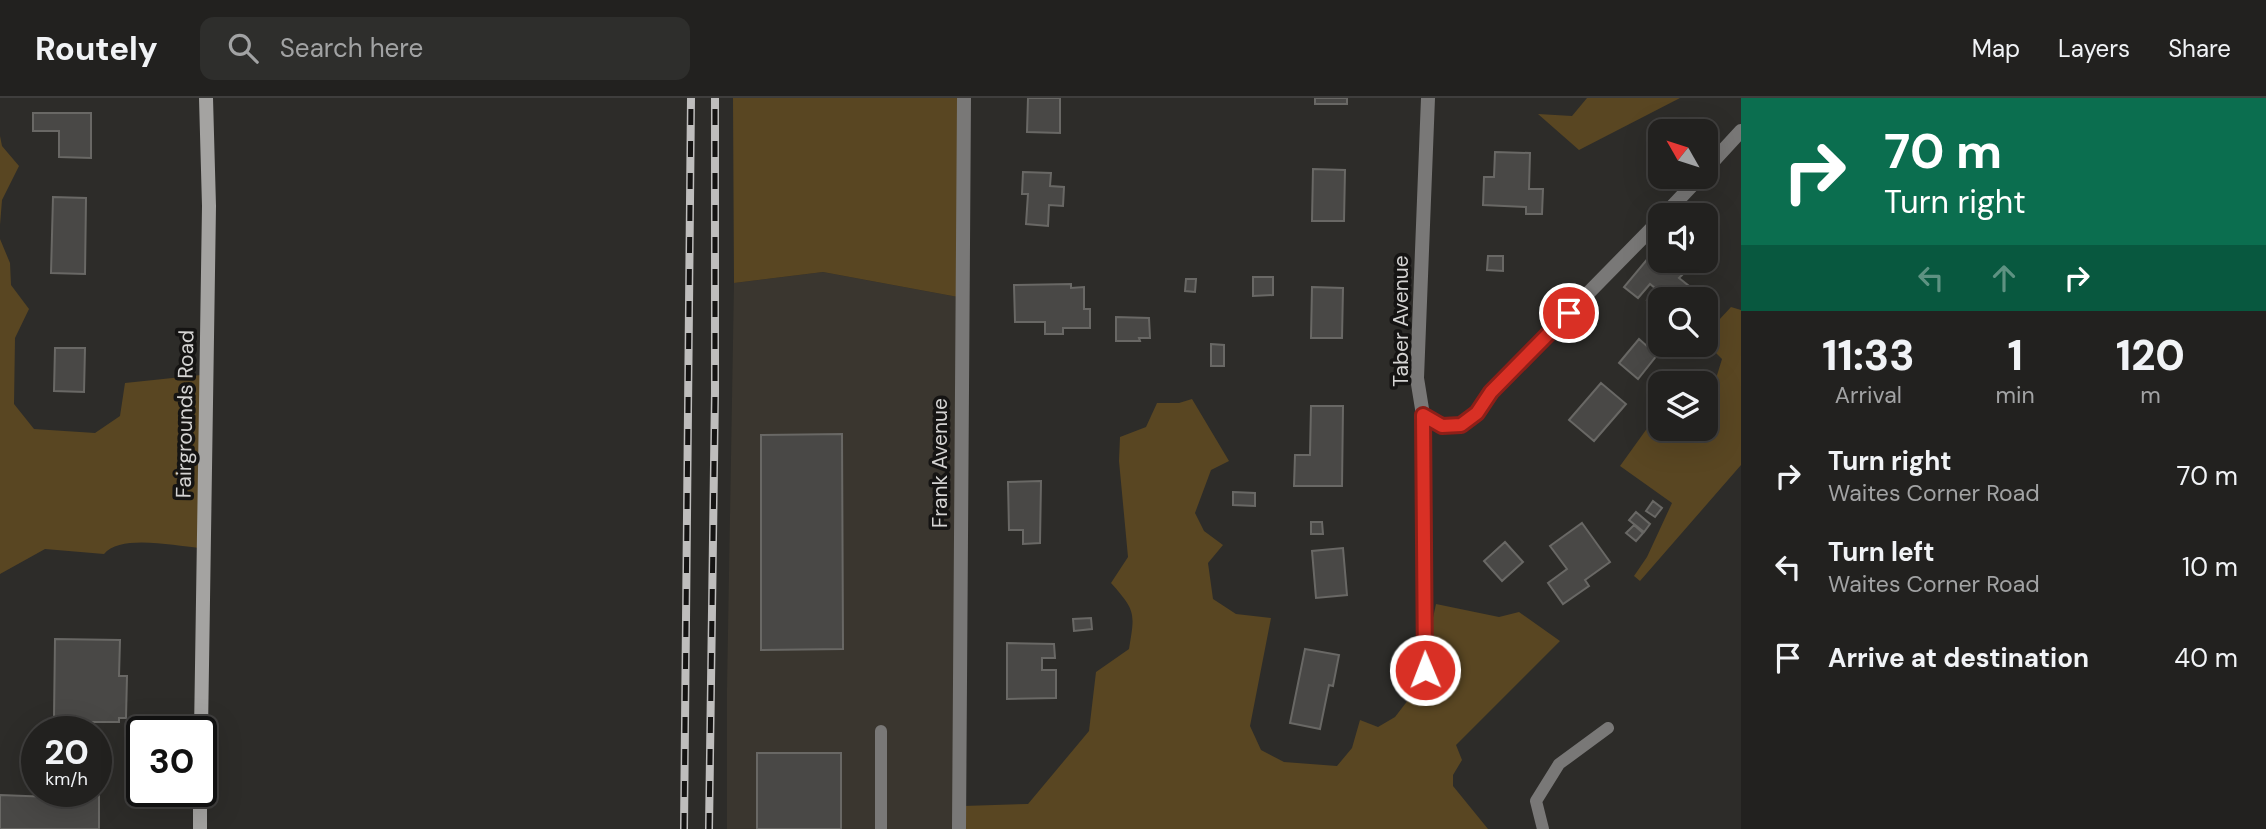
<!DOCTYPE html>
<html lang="en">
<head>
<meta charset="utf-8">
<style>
  body { margin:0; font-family:"DM Sans",sans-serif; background:#2e2e2c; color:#f1f3f6; height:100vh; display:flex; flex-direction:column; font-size:26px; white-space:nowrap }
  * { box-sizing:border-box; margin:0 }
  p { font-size:23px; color:#a2a3a4 }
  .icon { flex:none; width:38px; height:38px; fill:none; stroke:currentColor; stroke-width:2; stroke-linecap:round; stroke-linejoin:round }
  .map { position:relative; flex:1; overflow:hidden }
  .sheet { display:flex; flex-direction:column; background:#22211f; width:525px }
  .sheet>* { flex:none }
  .hud { background:#0b6e4f; color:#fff; overflow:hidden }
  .needle { width:46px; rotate:309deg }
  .controls { position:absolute; left:1648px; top:21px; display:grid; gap:14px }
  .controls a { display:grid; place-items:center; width:70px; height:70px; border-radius:14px; background:#22211f; box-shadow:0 7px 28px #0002,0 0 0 2px #3f3e3d; font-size:35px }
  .speed { position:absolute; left:21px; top:618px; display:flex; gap:14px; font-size:35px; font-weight:700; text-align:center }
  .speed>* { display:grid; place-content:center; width:91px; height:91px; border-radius:50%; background:#22211f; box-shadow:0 7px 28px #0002,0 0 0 2px #3f3e3d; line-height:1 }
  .speed small { font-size:18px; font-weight:400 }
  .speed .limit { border:4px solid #111; border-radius:10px; background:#fff; color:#111 }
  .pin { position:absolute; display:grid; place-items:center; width:60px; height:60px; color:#fff; margin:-30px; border:4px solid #fff; border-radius:50%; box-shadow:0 2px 7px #0007 }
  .me { position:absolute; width:77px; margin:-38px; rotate:359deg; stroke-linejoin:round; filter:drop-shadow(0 0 5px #0008) }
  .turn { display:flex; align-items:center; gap:24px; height:147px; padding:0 28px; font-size:32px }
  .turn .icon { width:91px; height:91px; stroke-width:2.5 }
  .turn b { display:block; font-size:49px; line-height:60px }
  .lanes { display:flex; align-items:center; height:66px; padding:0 28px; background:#0003; justify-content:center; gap:35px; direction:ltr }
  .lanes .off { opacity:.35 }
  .eta { display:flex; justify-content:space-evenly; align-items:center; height:119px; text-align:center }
  .eta b { font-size:42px; font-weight:800; line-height:49px }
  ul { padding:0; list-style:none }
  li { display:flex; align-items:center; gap:21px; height:91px; padding:0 28px }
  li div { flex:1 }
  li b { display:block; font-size:26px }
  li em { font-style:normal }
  header { display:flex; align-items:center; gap:42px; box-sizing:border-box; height:98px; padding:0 35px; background:#22211f; border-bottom:2px solid #3f3e3d }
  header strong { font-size:33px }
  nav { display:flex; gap:38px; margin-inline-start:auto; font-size:24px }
  .search { width:490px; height:63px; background:#2e2e2c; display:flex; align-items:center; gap:18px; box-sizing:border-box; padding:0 24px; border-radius:14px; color:#a2a3a4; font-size:26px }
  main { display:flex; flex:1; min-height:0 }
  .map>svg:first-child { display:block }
  .built { fill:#3a362f }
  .green { fill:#594622 }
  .building { fill:#494846; stroke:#696865; stroke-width:2 }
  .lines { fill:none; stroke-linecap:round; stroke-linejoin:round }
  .lane { stroke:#797877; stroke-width:12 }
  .street { stroke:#797877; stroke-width:14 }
  .secondary { stroke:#a4a3a1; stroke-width:14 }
  .rail-casing { stroke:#bebdbc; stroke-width:8 }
  .rail { stroke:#151413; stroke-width:5; stroke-dasharray:16; stroke-linecap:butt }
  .route-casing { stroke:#8d1f18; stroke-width:18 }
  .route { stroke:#d93025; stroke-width:12 }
  .labels { text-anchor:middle; stroke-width:7; stroke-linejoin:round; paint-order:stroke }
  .street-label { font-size:21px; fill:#d4d3d2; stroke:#151413 }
</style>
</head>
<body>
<header>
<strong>Routely</strong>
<div class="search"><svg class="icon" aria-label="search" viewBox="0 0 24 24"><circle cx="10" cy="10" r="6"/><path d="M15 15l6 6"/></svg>Search here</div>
<nav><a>Map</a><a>Layers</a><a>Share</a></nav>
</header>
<main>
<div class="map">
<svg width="1741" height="731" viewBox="0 0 1741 731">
  <rect width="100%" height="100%" fill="#2d2c29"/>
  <!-- built -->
  <path class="built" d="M823,174L958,199L957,731H727V592L734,185Z"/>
  <!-- green -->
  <path class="green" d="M733,0H962L958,199L823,174L734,185Z
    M1587,0H1680L1579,52L1538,16L1572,18Z
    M0,38L2,48L19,68L2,102L0,127Z
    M0,141L10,165L11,187L29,211L15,240L14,306L34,331L95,335L120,318L125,285L201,277L199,450C175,448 120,436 104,456L45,451L0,476Z
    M1731,209L1741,212V367L1640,483L1634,478L1647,459L1672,405L1620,368L1661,311V331H1706V293L1714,287L1722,261L1706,245V236Z
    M1192,301L1229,363L1211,372L1195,415L1204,433L1223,447L1208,465L1213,501L1236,516L1271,520L1250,628L1261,652L1284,664L1337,668L1352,650L1360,622L1378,629L1395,619L1422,584L1421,575L1436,506L1499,519L1519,514L1560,543L1456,647L1462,662L1453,677V688L1488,731H957L963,708L1028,706L1089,633L1096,574L1129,551C1135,515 1136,513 1111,485L1128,459L1119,363L1120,339L1146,329L1157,305H1179Z"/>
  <!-- building -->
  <path class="building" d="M1028,0H1060V35L1027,34Z
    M1315,0H1347V6H1315Z
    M33,15H91V60L59,59V33H33Z
    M1495,54L1530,55L1529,91H1543L1542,116H1526V109L1483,107L1484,79H1494Z
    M1313,71L1345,72L1344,123H1312Z
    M1023,74L1051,75L1050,88L1064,89L1063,108L1049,107L1048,128L1026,126L1028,96H1022Z
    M53,99L86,100L85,176L51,175Z
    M1658,157L1661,163H1665L1682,177L1679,180L1689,188L1678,201H1661V213L1647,202L1656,191L1650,186L1638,200L1624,189L1650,158L1655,162Z
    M1488,158H1503V173L1487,172Z
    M1253,179H1273V197L1253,198Z
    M1186,181H1196L1195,194L1185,193Z
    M1071,186V190L1084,189V211H1090V230H1063V236H1045V224H1015L1014,187Z
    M1312,189L1343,190L1342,240H1311Z
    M1116,219L1149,220L1150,240H1139L1140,243H1116Z
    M1639,241L1657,257L1638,281L1619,265Z
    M1211,246L1224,247V268H1211Z
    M55,250H85L84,294L54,293Z
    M1601,285L1626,306L1594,343L1569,322Z
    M1311,308H1343L1342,388H1294L1295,357H1310Z
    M842,336L843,551L761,552V337Z
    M1041,383L1040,445L1023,446V432H1009L1008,384Z
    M1233,394L1255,395V408L1233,407Z
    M1653,403L1662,410L1655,419L1646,413Z
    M1636,414L1650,426L1644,434L1629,422Z
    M1311,424H1322L1323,436H1311Z
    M1582,425L1610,464L1585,482L1589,488L1563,506L1548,485L1567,471L1550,448Z
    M1634,427L1643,435L1636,443L1626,435Z
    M1505,444L1523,464L1502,483L1484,463Z
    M1343,450L1347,497L1316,500L1312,453Z
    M1091,520L1092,531L1074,533L1073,521Z
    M55,541L120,542L119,578H127L126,620H119V624H69V620H54Z
    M1007,545L1054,546L1055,560H1042V572H1056V600L1007,601Z
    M1305,551L1339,557L1333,588L1329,587L1320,631L1290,625Z
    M757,655H841V731H757Z
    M96,673H99V731H0V697L51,699V693H96Z"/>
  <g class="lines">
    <!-- lane -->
    <path class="lane" d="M881,731V633
      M1543,731L1536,703L1559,666L1608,630"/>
    <!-- street -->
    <path class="street" d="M1706,71L1741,33
      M1664,117L1700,79
      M1423,317C1428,320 1436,327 1443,328C1466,333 1480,310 1491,294L1661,121
      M1425,572L1423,317L1417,280L1428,0
      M959,731L964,0"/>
    <!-- secondary -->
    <path class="secondary" d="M201,634L209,108L206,0
      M200,731V693"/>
    <!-- rail casing -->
    <g class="rail-casing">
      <path id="rail" d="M684,731L691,0
        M709,731L715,295V0"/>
    </g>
    <!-- rail -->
    <use href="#rail" class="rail"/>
  </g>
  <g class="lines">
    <!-- route casing -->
    <g class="route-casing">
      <path id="route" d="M1425,572L1423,317L1442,328L1461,327L1477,315L1491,294L1569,215"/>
    </g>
    <!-- route -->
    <use href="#route" class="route"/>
  </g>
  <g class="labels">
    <!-- street labels -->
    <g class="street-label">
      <text transform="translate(1401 223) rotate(-90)" y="7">Taber Avenue</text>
      <text transform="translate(185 316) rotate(-89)" y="7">Fairgrounds Road</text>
      <text transform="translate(940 365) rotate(-90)" y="7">Frank Avenue</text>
    </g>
  </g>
</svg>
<div class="controls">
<a><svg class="needle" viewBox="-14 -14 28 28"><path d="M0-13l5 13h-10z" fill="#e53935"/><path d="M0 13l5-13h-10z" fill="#a2a3a4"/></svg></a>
<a><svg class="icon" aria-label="sound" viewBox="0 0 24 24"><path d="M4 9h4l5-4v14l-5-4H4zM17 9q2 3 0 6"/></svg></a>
<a><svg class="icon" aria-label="search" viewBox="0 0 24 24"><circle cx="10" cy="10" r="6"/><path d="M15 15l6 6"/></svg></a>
<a><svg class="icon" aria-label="layers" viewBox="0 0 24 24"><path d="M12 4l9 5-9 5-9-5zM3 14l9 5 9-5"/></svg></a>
</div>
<div class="speed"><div>20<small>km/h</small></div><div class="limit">30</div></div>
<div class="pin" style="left:1569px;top:215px;background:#d93025"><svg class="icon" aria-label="arrive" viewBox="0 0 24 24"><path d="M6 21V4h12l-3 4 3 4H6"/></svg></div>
<svg class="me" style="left:1425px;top:572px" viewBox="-20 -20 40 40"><circle r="17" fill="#d93025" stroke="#fff" stroke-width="3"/><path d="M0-11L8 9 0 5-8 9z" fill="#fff"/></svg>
</div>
<section class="sheet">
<div class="hud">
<div class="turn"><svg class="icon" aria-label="right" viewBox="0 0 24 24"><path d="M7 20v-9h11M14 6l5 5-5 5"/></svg><div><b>70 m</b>Turn right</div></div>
<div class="lanes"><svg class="icon off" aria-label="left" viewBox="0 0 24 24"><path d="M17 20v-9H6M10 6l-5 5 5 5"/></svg><svg class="icon off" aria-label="ahead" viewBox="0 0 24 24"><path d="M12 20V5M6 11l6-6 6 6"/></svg><svg class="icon" aria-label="right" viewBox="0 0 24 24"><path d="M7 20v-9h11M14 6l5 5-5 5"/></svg></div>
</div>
<div class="eta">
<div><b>11:33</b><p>Arrival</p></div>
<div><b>1</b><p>min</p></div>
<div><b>120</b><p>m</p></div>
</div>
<ul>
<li><svg class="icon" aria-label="right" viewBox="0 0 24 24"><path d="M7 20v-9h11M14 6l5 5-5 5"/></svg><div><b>Turn right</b><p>Waites Corner Road</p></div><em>70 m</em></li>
<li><svg class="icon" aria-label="left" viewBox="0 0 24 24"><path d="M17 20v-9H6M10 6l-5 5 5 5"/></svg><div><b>Turn left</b><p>Waites Corner Road</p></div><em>10 m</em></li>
<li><svg class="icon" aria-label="arrive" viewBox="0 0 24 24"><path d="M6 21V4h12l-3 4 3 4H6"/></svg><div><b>Arrive at destination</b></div><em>40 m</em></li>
</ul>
</section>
</main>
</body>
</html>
